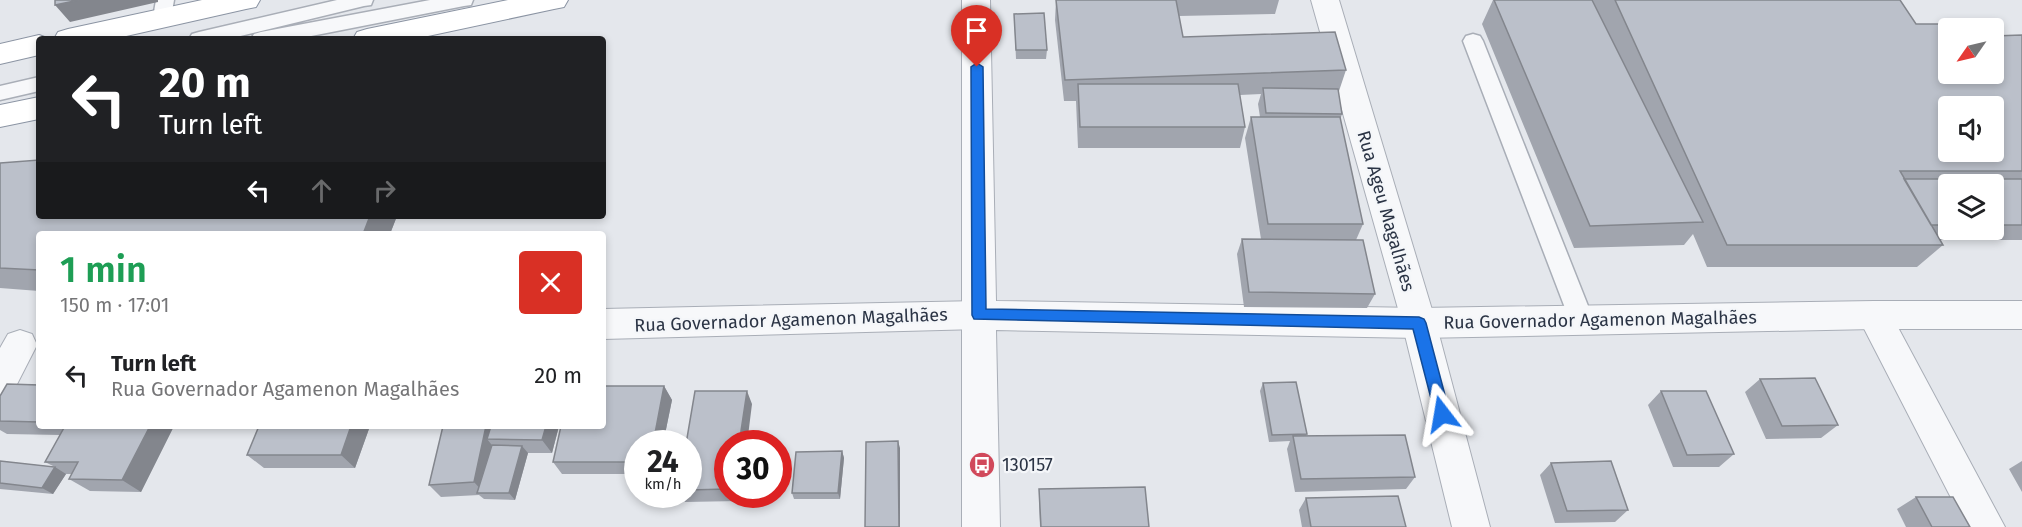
<!DOCTYPE html>
<html lang="en">
<head>
<meta charset="utf-8">
<style>
  body { margin:0; font-family:"Fira Sans",sans-serif; background:#f2f2f2; color:#202124; height:100vh; display:flex; flex-direction:column; font-size:22px; white-space:nowrap }
  * { box-sizing:border-box; margin:0 }
  p { font-size:20px; color:#757577 }
  .icon { flex:none; width:33px; height:33px; fill:none; stroke:currentColor; stroke-width:2; stroke-linecap:round; stroke-linejoin:round }
  .map { position:relative; flex:1; overflow:hidden }
  .side { position:absolute; left:36px; top:231px; width:570px; height:198px; display:flex; flex-direction:column; background:#fff; border-radius:6px; box-shadow:0 3px 9px #0003 }
  .side>* { flex:none }
  .top-card { position:absolute; left:36px; top:36px; width:570px; height:183px; border-radius:6px; box-shadow:0 3px 9px #0003; background:#202124; color:#fff; overflow:hidden }
  .needle { width:39px; rotate:236deg }
  .tools { position:absolute; left:1938px; top:18px; display:grid; gap:12px }
  .tools a { display:grid; place-items:center; width:66px; height:66px; border-radius:6px; background:#fff; box-shadow:0 3px 9px #0003; font-size:30px }
  .speed { position:absolute; left:624px; top:430px; display:flex; gap:12px; font-size:30px; font-weight:700; text-align:center }
  .speed>* { display:grid; place-content:center; width:78px; height:78px; border-radius:50%; background:#fff; box-shadow:0 3px 9px #0003; line-height:1 }
  .speed small { font-size:15px; font-weight:400 }
  .speed .limit { border:9px solid #d22; background:#fff; color:#111 }
  .pin { position:absolute; display:grid; place-items:center; width:51px; height:51px; color:#fff; margin:-62px -26px; border-radius:50% 50% 50% 0; rotate:-45deg; box-shadow:0 0 6px #0007 }
  .pin .icon { rotate:45deg }
  .me { position:absolute; width:66px; margin:-33px; rotate:346deg; stroke-linejoin:round; filter:drop-shadow(0 0 4px #0008) }
  .turn { display:flex; align-items:center; gap:21px; height:126px; padding:0 24px; font-size:27px }
  .turn .icon { width:78px; height:78px; stroke-width:2.5 }
  .turn b { display:block; font-size:42px; line-height:51px }
  .lanes { display:flex; align-items:center; height:57px; padding:0 24px; background:#0003; justify-content:center; gap:30px; direction:ltr }
  .lanes .off { opacity:.35 }
  .round { display:grid; place-items:center; flex:none; width:63px; height:63px; border-radius:6px; background:#f2f2f2 }
  .head { display:flex; align-items:center; justify-content:space-between; height:102px; padding:0 24px }
  h1 { font-size:36px; font-weight:600; line-height:45px; color:#1e9e55 }
  ul { padding:0; list-style:none }
  li { display:flex; align-items:center; gap:18px; height:84px; padding:0 24px }
  li div { flex:1 }
  li b { display:block; font-size:22px }
  li em { font-style:normal }
  .map>svg:first-child { display:block }
  .lines { fill:none; stroke-linecap:round; stroke-linejoin:round }
  .service-casing { stroke:#a9aeb7; stroke-width:3 }
  .minor-casing { stroke:#a9aeb7; stroke-width:2 }
  .tertiary-casing { stroke:#a9aeb7; stroke-width:2 }
  .trunk-casing { stroke:#8b94a3; stroke-width:2 }
  .service { fill:#f7f8fa; fill-rule:evenodd }
  .minor { fill:#f7f8fa; fill-rule:evenodd }
  .tertiary { fill:#f7f8fa; fill-rule:evenodd }
  .trunk { fill:#fff; fill-rule:evenodd }
  .wall { fill:#a1a5ae; fill-rule:evenodd }
  .shaded-wall { fill:#83868d }
  .building { fill:#bbc0ca; stroke:#83868d; stroke-width:1.5; fill-rule:evenodd }
  .route { fill:#1a73e8; stroke:#114b97; stroke-width:1.5 }
  .labels { text-anchor:middle; stroke-width:4.5; stroke-linejoin:round; paint-order:stroke }
  .street-label { font-size:18px; fill:#2b3445; stroke:#f4f6f9 }
  .poi-label { font-size:18px; fill:#2b3445; stroke:#f4f6f9; text-anchor:start }
</style>
</head>
<body>
<div class="map">
<svg width="2022" height="527" viewBox="0 0 2022 527">
  <rect width="100%" height="100%" fill="#e4e7ec"/>
  <g class="lines">
    <!-- service casing -->
    <g class="service-casing">
      <path id="service" d="M156,0H174L170,23L163,25L156,23L153,18Z
        M337,0H373L371,5L364,6L228,39H189L192,34L199,32Z
        M430,0H473L471,5L464,6L296,39H251L254,34L261,32Z
        M1473,34L1480,36L1483,41L1594,321L1590,328L1582,331L1574,328L1570,321L1463,41L1466,36Z
        M39,77V91L0,100V86Z"/>
    </g>
    <!-- minor casing -->
    <g class="minor-casing">
      <path id="minor" d="M1311,0H1339L1436,323L1490,527H1452L1402,323Z
        M979,301L991,305L996,315L991,325L979,329L603,339V309Z
        M1874,301L1886,305L2005,527H1966L1857,315L1862,305Z
        M20,330L32,334L37,345L13,392L0,397V348L8,334Z"/>
    </g>
    <!-- tertiary casing -->
    <g class="tertiary-casing">
      <path id="tertiary" d="M962,0H990L996,301L1419,308L1874,301H2022V329H1874L1419,338L996,330L1000,527H962Z"/>
    </g>
    <!-- trunk casing -->
    <g class="trunk-casing">
      <path id="trunk" d="M202,0H260L256,7L246,9L113,39H54L58,32L68,29Z
        M508,0H568L564,7L554,9L414,39H353L357,32L367,29Z
        M39,35L50,39H39V55L0,64V44Z
        M39,97V119L0,127V105Z"/>
    </g>
    <!-- service -->
    <use href="#service" class="service"/>
    <!-- minor -->
    <use href="#minor" class="minor"/>
    <!-- tertiary -->
    <use href="#tertiary" class="tertiary"/>
    <!-- trunk -->
    <use href="#trunk" class="trunk"/>
  </g>
  <!-- wall -->
  <path class="wall" d="M1056,0H1279L1275,14L1179,16L1183,37L1346,70L1339,91H1338L1342,114L1340,120L1363,224L1356,240L1375,294L1367,308L1244,307L1237,254L1242,239H1261L1245,138L1251,117H1260L1258,104L1261,94L1240,95L1245,127L1240,148H1078L1076,101H1064L1055,20Z
    M1493,0H1900L1948,74L2022,35V240H1940L1943,245L1917,267H1707L1693,234L1684,245L1574,248L1482,24ZM1948,184H1994V230H1948Z
    M1014,14L1047,50L1046,59H1016Z
    M0,163L39,216H397L390,234H39V291L0,288Z
    M1760,379L1838,425L1821,438L1766,439L1745,392Z
    M1263,383L1307,434L1306,436L1415,477L1406,489L1295,492L1287,449L1290,441L1269,442L1260,391Z
    M39,385V426H174L141,492L90,491L69,479L72,474H66L53,494L0,489V461L55,467L45,462L60,435L7,434L0,430V396Z
    M664,386L672,400L663,444H638V474H562L553,462Z
    M1661,391L1734,454L1719,467H1673L1648,405Z
    M752,404L728,444V495H740L739,501L685,502L681,495H688V444Z
    M259,426H370L355,468H264L247,455Z
    M443,426H559L552,453H528L515,500L484,499L479,495L441,497L429,485Z
    M842,451L844,458L840,499H794L792,493Z
    M2022,461V492L2009,469Z
    M1551,463L1628,510L1615,522L1555,523L1540,475Z
    M1039,489L1149,527H1040L1039,501Z
    M1916,497L1970,527H1906L1897,509Z
    M1306,498L1406,527H1302L1299,510Z"/>
  <!-- shaded-wall -->
  <path class="shaded-wall" d="M79,0H158V2L70,22L55,5Z
    M370,216H397L390,234H363Z
    M664,386L672,400L663,444H653Z
    M747,391L752,404L747,444H739Z
    M150,426H174L141,492L122,480Z
    M351,426H370L355,468L341,455Z
    M486,426H500L487,439L495,449L484,493L474,482Z
    M546,426H559L552,453L542,440Z
    M898,441L900,448V527H899Z
    M522,446L528,453L515,500L509,493Z
    M842,451L844,458L840,499L838,493Z
    M55,467L66,474L53,494L42,488Z
    M736,495H740L739,501Z"/>
  <!-- building -->
  <path class="building" d="M55,0H79L55,5Z
    M1056,0H1176L1183,37L1335,32L1346,70L1065,80Z
    M1494,0H1592L1703,222L1590,226Z
    M1615,0H1900L1916,24H1962L1965,28H1948V74H1994V36L2022,35V171H1900L1943,245H1727ZM1948,106H1994V152H1948Z
    M1044,13L1047,50H1016L1014,14Z
    M1078,84H1238L1245,127H1080Z
    M1263,88L1338,89L1342,114L1266,113Z
    M1251,117H1340L1363,224H1268Z
    M39,160V216H370L363,234H39V270L0,268V163Z
    M1904,179H2022V225H1994V184H1948V225H1931Z
    M1242,239L1363,240L1375,294L1249,292Z
    M1815,378L1838,425L1782,426L1760,379Z
    M1296,382L1307,434L1272,435L1263,383Z
    M7,384L39,385V422L0,421V396Z
    M603,386H664L653,444H638V462H553L561,426H603Z
    M695,391H747L739,444H728V489L688,490V444H686Z
    M1661,391H1706L1734,454L1687,455Z
    M65,426H150L122,480L69,479L78,462H45Z
    M259,426H351L341,455H247Z
    M443,426H486L474,482L429,485Z
    M491,426H546L542,440L487,439Z
    M1405,435L1415,477L1301,479L1293,436Z
    M898,441L899,527H865L866,442Z
    M492,445L522,446L509,493H477Z
    M842,451L838,493H792L796,452Z
    M0,461L55,467L42,488L0,483Z
    M1611,461L1628,510L1567,511L1551,463Z
    M1145,487L1149,527H1041L1039,489Z
    M1398,496L1406,527H1311L1306,498Z
    M1916,497H1953L1970,527H1932Z"/>
  <!-- route -->
  <path class="route" d="M977,63L983,67L986,309L1419,317L1424,319L1426,323L1450,414L1447,418L1442,420L1437,418L1435,414L1413,329L974,319L972,315L971,67Z"/>
  <!-- icons -->
  <defs>
    <g id="bus-disc" transform="scale(1.35)"><circle r="9.5" fill="#d1495b" stroke="#f4f6f9"/><path d="M-5-6H5V4H4V6H2V4H-2V6H-4V4H-5ZM-3.5-4V0h7V-4ZM-3.5 1.2v1.5H-2V1.2ZM2 1.2v1.5H3.5V1.2Z" fill="#fff"/></g>
  </defs>
  <g fill-rule="evenodd">
    <use href="#bus-disc" x="982" y="465"/>
  </g>
  <g class="labels">
    <!-- street labels -->
    <g class="street-label">
      <text transform="translate(1386 211) rotate(74)" y="6">Rua Ageu Magalhães</text>
      <text transform="translate(791 320) rotate(-2)" y="6">Rua Governador Agamenon Magalhães</text>
      <text transform="translate(1600 320) rotate(-1)" y="6">Rua Governador Agamenon Magalhães</text>
    </g>
    <!-- poi labels -->
    <g class="poi-label">
      <text x="1002" y="471">130157</text>
    </g>
  </g>
</svg>
<div class="tools">
<a><svg class="needle" viewBox="-14 -14 28 28"><path d="M0-13l5 13h-10z" fill="#e53935"/><path d="M0 13l5-13h-10z" fill="#757577"/></svg></a>
<a><svg class="icon" aria-label="sound" viewBox="0 0 24 24"><path d="M4 9h4l5-4v14l-5-4H4zM17 9q2 3 0 6"/></svg></a>
<a><svg class="icon" aria-label="layers" viewBox="0 0 24 24"><path d="M12 4l9 5-9 5-9-5zM3 14l9 5 9-5"/></svg></a>
</div>
<div class="speed"><div>24<small>km/h</small></div><div class="limit">30</div></div>
<div class="pin" style="left:977px;top:67px;background:#d93025"><svg class="icon" aria-label="arrive" viewBox="0 0 24 24"><path d="M6 21V4h12l-3 4 3 4H6"/></svg></div>
<svg class="me" style="left:1442px;top:414px" viewBox="-20 -20 40 40"><path d="M0-17L14 15 0 8-14 15z" fill="#1a73e8" stroke="#fff" stroke-width="4"/></svg>
<div class="top-card">
<div class="turn"><svg class="icon" aria-label="left" viewBox="0 0 24 24"><path d="M17 20v-9H6M10 6l-5 5 5 5"/></svg><div><b>20 m</b>Turn left</div></div>
<div class="lanes"><svg class="icon" aria-label="left" viewBox="0 0 24 24"><path d="M17 20v-9H6M10 6l-5 5 5 5"/></svg><svg class="icon off" aria-label="ahead" viewBox="0 0 24 24"><path d="M12 20V5M6 11l6-6 6 6"/></svg><svg class="icon off" aria-label="right" viewBox="0 0 24 24"><path d="M7 20v-9h11M14 6l5 5-5 5"/></svg></div>
</div>
<section class="side">
<div class="head"><div><h1>1 min</h1><p>150 m · 17:01</p></div><a class="round" style="background:#d93025;color:#fff"><svg class="icon" aria-label="close" viewBox="0 0 24 24"><path d="M6 6l12 12M18 6L6 18"/></svg></a></div>
<ul>
<li><svg class="icon" aria-label="left" viewBox="0 0 24 24"><path d="M17 20v-9H6M10 6l-5 5 5 5"/></svg><div><b>Turn left</b><p>Rua Governador Agamenon Magalhães</p></div><em>20 m</em></li>
</ul>
</section>
</div>
</body>
</html>
